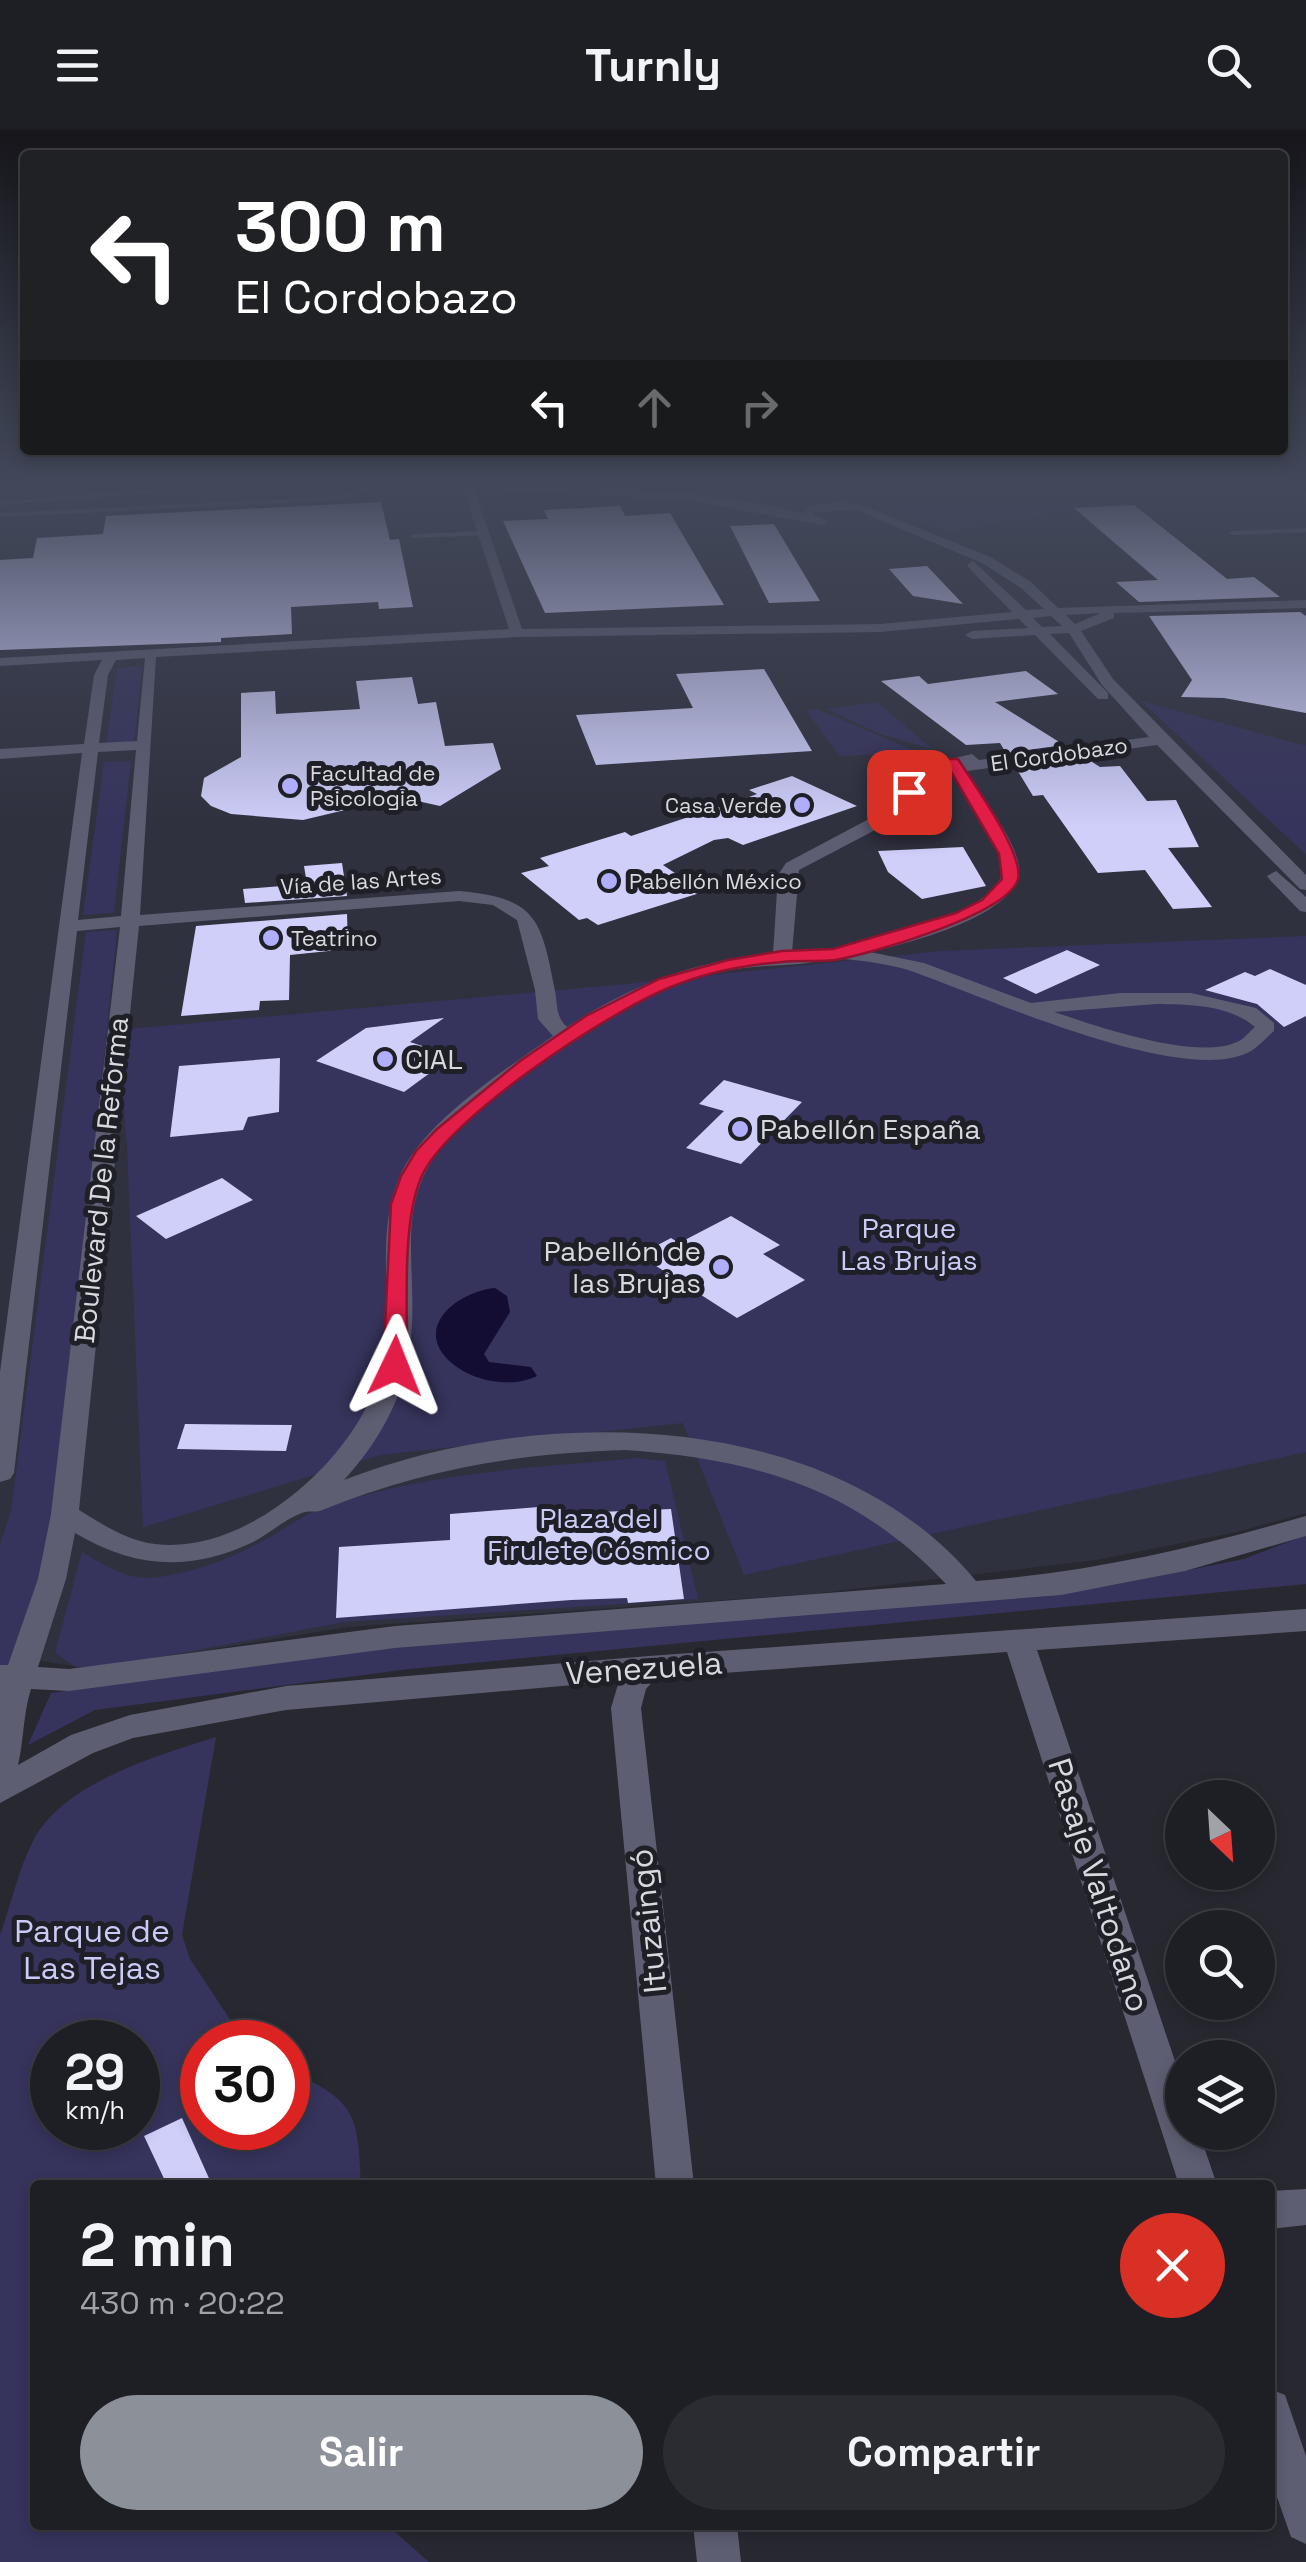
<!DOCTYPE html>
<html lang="es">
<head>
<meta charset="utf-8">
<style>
  body { margin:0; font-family:"Space Grotesk",sans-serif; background:#2b2b32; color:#f1f3f6; height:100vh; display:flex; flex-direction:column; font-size:38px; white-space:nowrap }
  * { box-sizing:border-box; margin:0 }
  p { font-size:32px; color:#a1a2a7 }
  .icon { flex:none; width:55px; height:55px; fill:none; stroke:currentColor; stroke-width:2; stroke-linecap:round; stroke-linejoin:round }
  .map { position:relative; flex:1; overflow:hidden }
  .sheet { position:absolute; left:30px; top:2050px; width:1245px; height:350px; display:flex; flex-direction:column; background:#1e1e25; border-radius:10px; box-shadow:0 5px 15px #0003,0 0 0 2px #3c3c42 }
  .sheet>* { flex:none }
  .hud { position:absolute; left:20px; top:20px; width:1268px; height:305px; border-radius:10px; box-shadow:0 5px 15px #0003,0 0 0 2px #3c3c42; background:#202124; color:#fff; overflow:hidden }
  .needle { width:65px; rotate:155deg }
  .fabs { position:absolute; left:1165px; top:1650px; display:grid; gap:20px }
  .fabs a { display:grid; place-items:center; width:110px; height:110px; border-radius:50%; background:#1e1e25; box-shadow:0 5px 15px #0003,0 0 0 2px #3c3c42; font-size:50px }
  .speed { position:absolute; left:30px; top:1890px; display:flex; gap:20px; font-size:50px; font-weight:700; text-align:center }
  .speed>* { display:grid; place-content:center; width:130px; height:130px; border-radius:50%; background:#1e1e25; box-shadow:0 5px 15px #0003,0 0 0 2px #3c3c42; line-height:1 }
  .speed small { font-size:25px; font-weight:400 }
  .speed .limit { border:15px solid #d22; background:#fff; color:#111 }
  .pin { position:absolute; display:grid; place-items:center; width:85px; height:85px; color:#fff; margin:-42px; border-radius:20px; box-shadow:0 5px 15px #0006 }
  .me { position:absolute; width:110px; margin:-55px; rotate:2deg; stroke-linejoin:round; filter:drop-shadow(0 0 8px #0008) }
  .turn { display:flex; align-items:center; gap:35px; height:210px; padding:0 50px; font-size:45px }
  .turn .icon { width:130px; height:130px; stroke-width:2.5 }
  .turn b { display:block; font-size:70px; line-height:85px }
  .lanes { display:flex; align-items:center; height:95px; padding:0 50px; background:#0003; justify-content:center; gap:50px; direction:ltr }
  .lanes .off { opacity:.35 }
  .round { display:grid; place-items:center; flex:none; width:105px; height:105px; border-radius:52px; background:#2b2b32 }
  .head { display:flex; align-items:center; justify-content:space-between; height:170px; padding:0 50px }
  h1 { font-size:60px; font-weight:700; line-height:75px }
  .button { display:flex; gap:20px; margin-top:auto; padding:20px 50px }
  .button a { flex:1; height:115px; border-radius:60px; background:#8c9099; color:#fff; font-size:40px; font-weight:700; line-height:115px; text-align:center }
  .button a+a { background:#2b2b32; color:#f1f3f6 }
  header { display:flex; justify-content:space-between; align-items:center; height:130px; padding:0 50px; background:#1e1e25; font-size:45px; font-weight:700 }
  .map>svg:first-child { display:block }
  .built { fill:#30313f }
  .green { fill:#36345c; fill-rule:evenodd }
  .water { fill:#130d33 }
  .building { fill:#cfcffa }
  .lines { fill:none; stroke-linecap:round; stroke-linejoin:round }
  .lane { fill:#5e5e73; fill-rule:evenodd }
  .street { fill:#5e5e73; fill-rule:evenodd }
  .route { fill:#e11d48; stroke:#92132f; stroke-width:2.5 }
  .poi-dot { fill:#b0aefa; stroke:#1f1f27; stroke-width:4 }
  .labels { text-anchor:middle; stroke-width:10; stroke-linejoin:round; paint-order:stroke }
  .far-street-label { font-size:22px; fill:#d8d8de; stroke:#1f1f27 }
  .far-poi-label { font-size:22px; fill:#d8d8de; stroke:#1f1f27; text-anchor:start }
  .poi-label { font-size:28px; fill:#d8d8de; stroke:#1f1f27; text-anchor:start }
  .street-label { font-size:28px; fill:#d8d8de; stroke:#1f1f27 }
  .park-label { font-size:28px; fill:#cacaf7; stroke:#1f1f27 }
  .near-street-label { font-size:32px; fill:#d8d8de; stroke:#1f1f27 }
  .near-park-label { font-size:32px; fill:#cacaf7; stroke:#1f1f27 }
</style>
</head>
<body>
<header><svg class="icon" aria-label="menu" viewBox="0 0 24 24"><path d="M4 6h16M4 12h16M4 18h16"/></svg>Turnly<svg class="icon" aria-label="search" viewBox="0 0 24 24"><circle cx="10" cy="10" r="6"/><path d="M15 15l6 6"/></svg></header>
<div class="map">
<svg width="1306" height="2432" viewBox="0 0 1306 2432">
  <rect width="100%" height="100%" fill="#282831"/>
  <!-- built -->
  <path class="built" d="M0,355H1306V1383L1237,1402L1096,1430L811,1464L347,1497L93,1539L0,1525Z"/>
  <!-- green -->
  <path class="green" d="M1306,355V359L1286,357L1250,367L1127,371L948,402L878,376L845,356Z
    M142,536L134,613L106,614L117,538Z
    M1141,571L1306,616V724L1299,718Z
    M877,572L932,619L880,604L827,579Z
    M817,579L919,623L839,626L806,580Z
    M131,631L114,783L83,785L104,632Z
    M117,800L60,1360L47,1443L14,1539L0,1536V1415L11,1381L86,802Z
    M1306,806V1322L744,1445L683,1293L380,1325L143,1397L127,1016L117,900L616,855L941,821Z
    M638,1328L665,1331L698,1469L344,1492L108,1537H76L55,1523L82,1422C107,1437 130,1452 160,1447C196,1442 229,1429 261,1412C281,1402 300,1386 321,1379C422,1342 533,1338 638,1328Z
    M1306,1405V1454L409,1539L95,1580L28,1615L51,1563L334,1523L1103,1457L1244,1429Z
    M216,1607L182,1805L190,1829L245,1912H202V1998H288V1940C356,1971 358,1983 361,2055H35V2395H387L429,2432H0V1805C11,1775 18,1740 33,1711C62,1653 159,1625 216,1607ZM52,1912H138V1998H52Z"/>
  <!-- water -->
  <path class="water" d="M495,1158L507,1166L510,1182L484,1224L489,1232L531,1237L537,1246C509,1260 463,1250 443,1224C418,1190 465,1160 495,1158Z"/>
  <!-- building -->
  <path class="building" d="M381,372L390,410L399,409L413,477L379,479L378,472L291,477L292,504L221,508V512L0,520V430L33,428L37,408L103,404L106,386Z
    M1134,375L1227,449L1254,447L1280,467L1139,472L1116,452L1158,450L1074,378Z
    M620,376L625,386L670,383L724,475L545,483L503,391L548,389L544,380Z
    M774,394L820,471L769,473L730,396Z
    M927,436L963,474L913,466L889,439Z
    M1300,482L1306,486V583L1224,568L1181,567L1192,550L1149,486Z
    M764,539L812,621L596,635L576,585L693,578L676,544Z
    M1026,541L1058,564L995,572L1064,615L1006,623L1000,613L966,615L881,551L919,546L928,554Z
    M412,547L418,574L436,572L445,616L493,613L501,639L440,676L377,662L345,680L303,690L231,684L211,676L201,666L204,648L241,627V563L275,561L276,584L360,579L356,551Z
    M1086,628L1100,637L1120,636L1147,671L1176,670L1199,717L1168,718L1212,777L1173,779L1145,740L1098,743L1043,665L1033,666L1016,638Z
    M792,646L857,676L743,715L728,708L714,710L663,735L703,762L598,795L587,788L579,790L521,743L549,736L540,728L625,702L631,706L749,667L757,664L749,660Z
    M963,717L986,756L922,769L888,742L878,721Z
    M342,733L347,766L245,773L243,759L307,754L304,736Z
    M347,784L348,819L290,825L289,870L260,871L259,880L181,886L196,796Z
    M1067,820L1100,835L1036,864L1003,848Z
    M1270,839L1306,855V886L1284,897L1257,874L1205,860L1245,842L1255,846Z
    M444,888L410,912L453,926L404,962L316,931L366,898Z
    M280,928L279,982L248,987L243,1000L170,1007L179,936Z
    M724,950L802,972L741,1034L686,1018L724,981L699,974Z
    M222,1048L253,1070L166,1109L136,1086Z
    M731,1086L780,1115L763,1124L805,1150L737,1188L639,1125L671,1108L679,1113Z
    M185,1294L292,1295L286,1321L177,1319Z
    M551,1376L552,1384L671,1379L684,1469L628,1473L627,1468L571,1470L336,1488L339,1417L450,1410V1384Z
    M182,1988L212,2055H167L144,2006Z"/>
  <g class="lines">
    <!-- lane -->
    <path class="lane" d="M374,355H384L340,370L0,387V383L339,366Z
      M1294,358L1306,362V367L1294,360Z
      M155,359H315L318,361L315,363H155L0,375V371Z
      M1306,398V402L1233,405L1229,403L1233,401Z
      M484,401L487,405L414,408L410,406L414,404Z"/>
    <!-- street -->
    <path class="street" d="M454,355C571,355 689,355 803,383L810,376L837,372L862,375L990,427L1031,452L1058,478L1306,470V478L1114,483V488L1081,501L1113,549L1306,745V760L1300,759L1157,615L967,641C981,666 1017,711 1019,738C1023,785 905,814 870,822L924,833L1031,873L1120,863H1191L1256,878L1274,893V901C1267,907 1259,916 1251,921C1185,959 981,865 911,841C890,834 865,831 844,829C830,828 813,833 799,834C774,836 749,836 724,841C624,863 535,931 460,998C386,1065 421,1133 410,1217C404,1268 378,1313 344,1350C540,1273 832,1277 976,1451C1093,1442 1194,1418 1306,1386V1406L1185,1441L1061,1465L395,1518L69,1561L31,1559C23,1584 24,1609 18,1635L71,1605L130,1585L286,1556L649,1526L1306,1479V1501L1037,1520L1182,1952V2002H1199L1217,2055H1179L1007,1522L656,1548L646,1559L641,1578L694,2055H656L611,1578L619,1551L286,1580L133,1608L93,1623L0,1673V1535H8L38,1449L51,1384L120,797L77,801L14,1343L10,1349L0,1352V1242L82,623L0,629V619L84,614L94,545L102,530L0,536V528L509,499L463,358ZM474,359L688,370L822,395L828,391L814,385L815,382L856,380L982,433L1021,458L1044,479L1026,480L973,431L967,435L969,438L1012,482L880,494L522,499ZM1101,483L1075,494L1066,485ZM1051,486L1062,496L1042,497L1033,488ZM1019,489L1028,498L972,501L965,505L972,509L1035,505L1098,569H1108V563L1050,504L1069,503L1102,555L1149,607L979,630L972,624L933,633L867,690L786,733L778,745L773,824C698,829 629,856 567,897C555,885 558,876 555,861C541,787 536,768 459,761L140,785L156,527L517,507L880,502ZM145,528L137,611L99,613L108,545L116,530ZM136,620L121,786L78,790L98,622ZM949,639L998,723L1002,745C981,795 841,820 792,823L799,740L879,698ZM459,771L493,775L517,790L535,860L538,889L553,906C505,940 422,992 399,1048C374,1108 395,1174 382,1235C363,1323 249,1426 155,1414C127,1411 102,1394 79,1380L139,796ZM1156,874C1191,875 1227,874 1255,897C1250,901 1243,910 1237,912C1196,931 1096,896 1054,882ZM626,1320C753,1329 855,1357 946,1454L395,1496L69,1539L38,1537L66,1449L75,1403C134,1438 189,1442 251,1413C268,1405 287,1387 305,1382C310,1381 315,1382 320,1381C420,1340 518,1323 626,1320Z
      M1276,741L1306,767V782L1300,781L1270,750L1267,746Z
      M1306,2059V2095L1270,2099V2061Z
      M1270,2259L1285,2265L1306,2326V2414L1291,2407L1270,2347Z
      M693,2395H737L741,2432H697Z"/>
  </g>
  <!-- sky -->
  <linearGradient id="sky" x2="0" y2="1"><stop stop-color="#16161b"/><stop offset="0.51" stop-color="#42485a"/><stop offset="1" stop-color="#42485a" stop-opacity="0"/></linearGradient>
  <rect width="1306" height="696" fill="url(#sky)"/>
  <!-- route -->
  <path class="route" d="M948,629H958C973,653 1024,723 1018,749C1009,784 870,824 835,830C817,832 799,830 782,832C745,835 705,843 671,857C610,881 445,989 421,1048C401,1095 408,1183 407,1236L395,1243L387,1241L383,1236L391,1074L401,1046L416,1021L437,999L520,931L586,886L659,849L728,830L782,821L833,819L956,783L982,770L1002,749L999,724L949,638L934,645L914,665L902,662L924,638Z"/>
  <!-- markers -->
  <g class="poi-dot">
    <circle cx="290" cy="656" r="10"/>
    <circle cx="802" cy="675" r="10"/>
    <circle cx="609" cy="751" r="10"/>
    <circle cx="271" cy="808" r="10"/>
    <circle cx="385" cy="929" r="10"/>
    <circle cx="740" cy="999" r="10"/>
    <circle cx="721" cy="1137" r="10"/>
  </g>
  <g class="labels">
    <!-- far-street labels -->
    <g class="far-street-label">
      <text transform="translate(1059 624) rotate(-8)" y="8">El Cordobazo</text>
      <text transform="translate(361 751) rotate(-4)" y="8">Vía de las Artes</text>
    </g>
    <!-- far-poi labels -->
    <g class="far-poi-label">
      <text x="310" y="651">Facultad de<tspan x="310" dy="25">Psicologia</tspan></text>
      <text x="782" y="683" text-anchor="end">Casa Verde</text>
      <text x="629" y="759">Pabellón México</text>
      <text x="291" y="816">Teatrino</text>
    </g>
    <!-- poi labels -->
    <g class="poi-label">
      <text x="405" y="939">CIAL</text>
      <text x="760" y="1009">Pabellón España</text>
      <text x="701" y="1131" text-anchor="end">Pabellón de<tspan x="701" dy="32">las Brujas</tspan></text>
    </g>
    <!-- street labels -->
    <g class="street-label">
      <text transform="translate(101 1050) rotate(-84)" y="10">Boulevard De la Reforma</text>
    </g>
    <!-- park labels -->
    <g class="park-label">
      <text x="909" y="1108">Parque<tspan x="909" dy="32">Las Brujas</tspan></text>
      <text x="599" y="1398">Plaza del<tspan x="599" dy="32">Firulete Cósmico</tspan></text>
    </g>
    <!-- near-street labels -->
    <g class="near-street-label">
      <text transform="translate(644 1538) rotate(-4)" y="11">Venezuela</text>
      <text transform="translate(1099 1755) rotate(72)" y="11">Pasaje Valtodano</text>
      <text transform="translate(648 1791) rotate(-96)" y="11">Ituzaingó</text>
    </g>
    <!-- near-park labels -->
    <g class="near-park-label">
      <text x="92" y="1812">Parque de<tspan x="92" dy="37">Las Tejas</tspan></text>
    </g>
  </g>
</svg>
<div class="fabs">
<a><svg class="needle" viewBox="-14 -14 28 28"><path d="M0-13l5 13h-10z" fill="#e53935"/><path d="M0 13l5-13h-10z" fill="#a1a2a7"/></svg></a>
<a><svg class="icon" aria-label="search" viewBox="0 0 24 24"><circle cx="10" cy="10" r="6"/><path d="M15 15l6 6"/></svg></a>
<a><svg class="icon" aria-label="layers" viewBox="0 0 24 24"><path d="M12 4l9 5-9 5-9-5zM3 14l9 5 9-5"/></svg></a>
</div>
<div class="speed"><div>29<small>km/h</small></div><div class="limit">30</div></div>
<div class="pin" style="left:909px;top:662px;background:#d93025"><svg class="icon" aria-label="arrive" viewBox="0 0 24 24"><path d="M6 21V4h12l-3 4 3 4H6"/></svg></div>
<svg class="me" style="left:395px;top:1236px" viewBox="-20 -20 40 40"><path d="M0-17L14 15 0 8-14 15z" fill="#e11d48" stroke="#fff" stroke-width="4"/></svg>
<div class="hud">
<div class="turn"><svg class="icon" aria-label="left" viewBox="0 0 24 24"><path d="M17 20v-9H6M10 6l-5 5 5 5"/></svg><div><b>300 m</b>El Cordobazo</div></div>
<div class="lanes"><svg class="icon" aria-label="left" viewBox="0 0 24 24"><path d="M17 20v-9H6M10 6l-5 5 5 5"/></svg><svg class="icon off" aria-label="ahead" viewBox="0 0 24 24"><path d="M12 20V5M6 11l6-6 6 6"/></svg><svg class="icon off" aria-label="right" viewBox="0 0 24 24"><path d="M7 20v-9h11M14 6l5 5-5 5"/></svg></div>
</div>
<section class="sheet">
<div class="head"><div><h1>2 min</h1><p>430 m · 20:22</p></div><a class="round" style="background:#d93025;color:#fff"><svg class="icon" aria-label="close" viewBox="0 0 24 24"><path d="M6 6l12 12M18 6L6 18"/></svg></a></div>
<div class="button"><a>Salir</a><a>Compartir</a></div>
</section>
</div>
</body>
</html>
